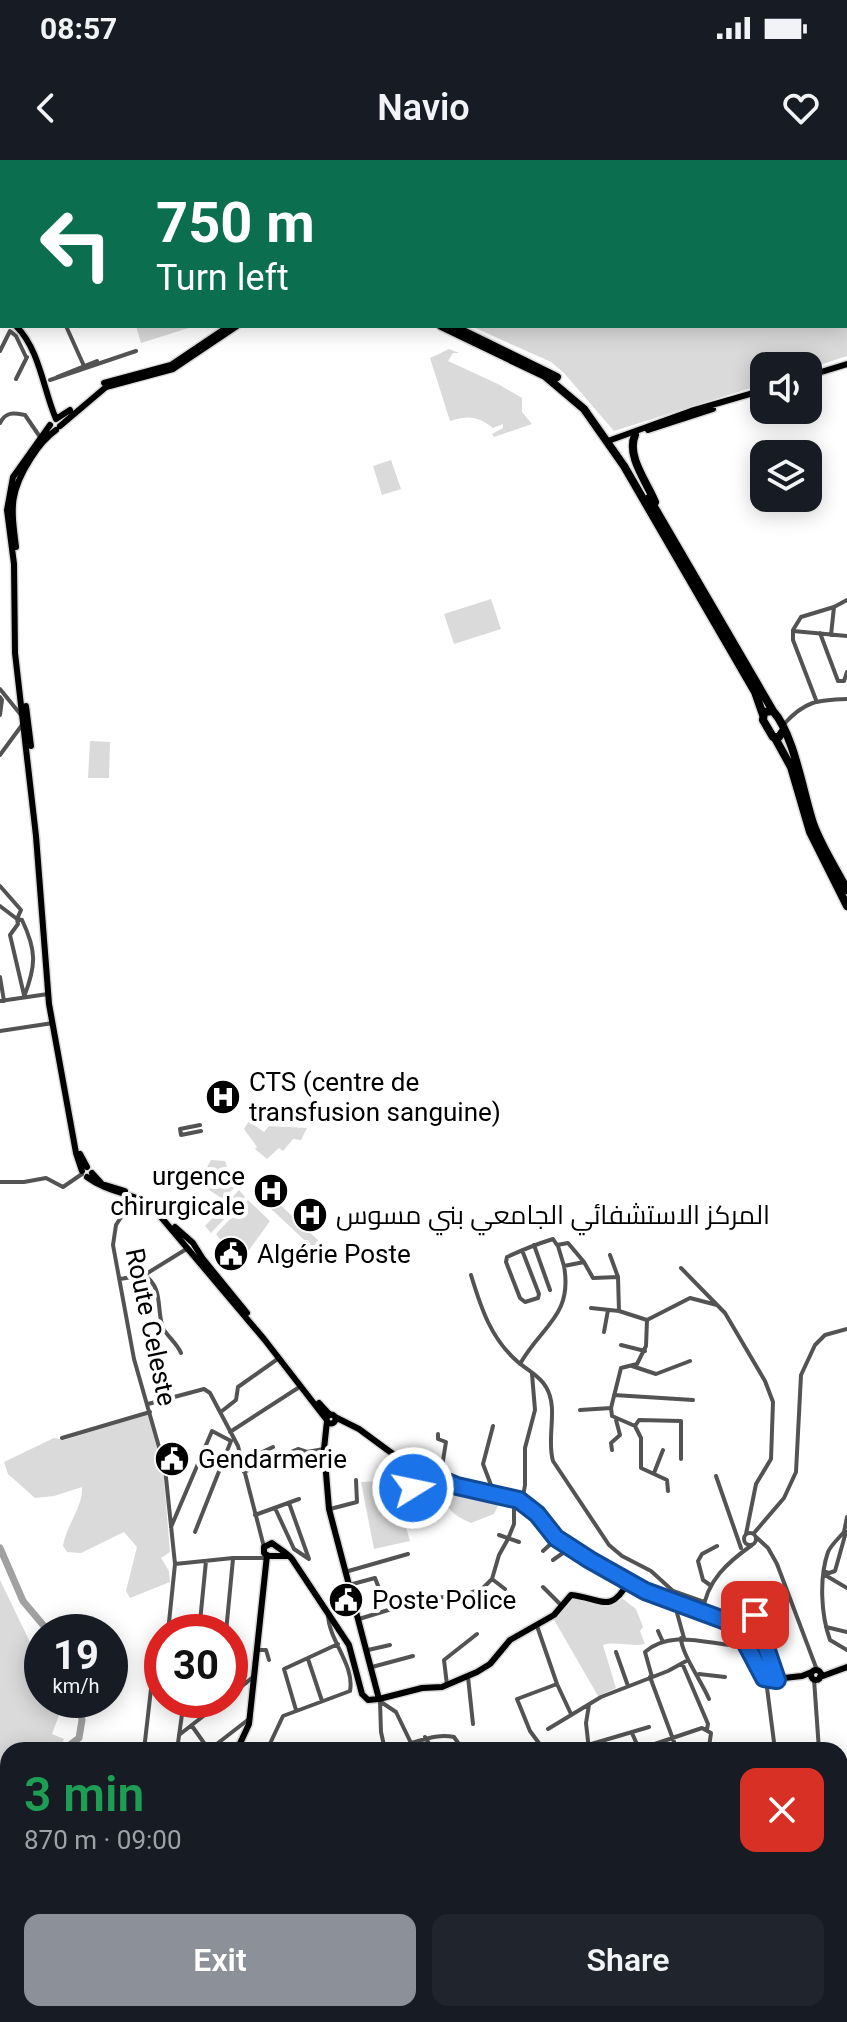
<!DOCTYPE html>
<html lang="en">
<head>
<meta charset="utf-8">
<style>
  body { margin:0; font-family:Roboto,Cairo,sans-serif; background:#20242c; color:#f1f3f6; height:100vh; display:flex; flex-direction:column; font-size:30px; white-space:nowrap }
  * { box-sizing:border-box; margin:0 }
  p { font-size:26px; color:#9ea1a6 }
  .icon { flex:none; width:44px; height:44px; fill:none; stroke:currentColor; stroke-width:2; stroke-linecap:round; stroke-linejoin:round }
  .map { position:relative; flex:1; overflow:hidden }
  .panel { position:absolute; left:0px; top:1582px; width:848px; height:280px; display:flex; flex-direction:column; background:#171b24; border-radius:24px 24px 0 0; box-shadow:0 4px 20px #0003 }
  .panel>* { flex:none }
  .hud { position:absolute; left:0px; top:0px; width:848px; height:168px; box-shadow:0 4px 20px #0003; background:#0b6e4f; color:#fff; overflow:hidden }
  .tools { position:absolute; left:750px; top:192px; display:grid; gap:16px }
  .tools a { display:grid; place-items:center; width:72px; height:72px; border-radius:16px; background:#171b24; box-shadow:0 4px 20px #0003; font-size:40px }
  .speed { position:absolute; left:24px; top:1454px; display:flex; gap:16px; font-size:40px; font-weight:700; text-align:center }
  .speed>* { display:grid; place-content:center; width:104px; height:104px; border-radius:50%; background:#171b24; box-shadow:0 4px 20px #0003; line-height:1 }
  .speed small { font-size:20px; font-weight:400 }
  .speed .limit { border:12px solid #d22; background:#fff; color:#111 }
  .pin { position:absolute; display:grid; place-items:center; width:68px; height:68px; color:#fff; margin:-34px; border-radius:16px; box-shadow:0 4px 12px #0006 }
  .me { position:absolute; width:88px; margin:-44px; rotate:80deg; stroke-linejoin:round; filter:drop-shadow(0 0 6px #0008) }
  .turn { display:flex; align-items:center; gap:28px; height:168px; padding:0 24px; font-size:36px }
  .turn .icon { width:104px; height:104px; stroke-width:2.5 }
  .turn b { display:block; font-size:56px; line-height:68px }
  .round { display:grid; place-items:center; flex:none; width:84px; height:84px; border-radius:16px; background:#20242c }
  .head { display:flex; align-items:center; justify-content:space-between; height:136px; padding:0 24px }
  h1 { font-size:48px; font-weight:600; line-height:60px; color:#1e9e55 }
  .primary-button { display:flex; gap:16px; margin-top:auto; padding:16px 24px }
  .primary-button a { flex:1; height:92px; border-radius:16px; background:#8c9099; color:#fff; font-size:32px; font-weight:600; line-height:92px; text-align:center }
  .primary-button a+a { background:#20242c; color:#f1f3f6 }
  .status { display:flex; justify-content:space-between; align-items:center; height:56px; padding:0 40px; background:#171b24; direction:ltr }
  .status svg { height:22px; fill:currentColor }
  header { display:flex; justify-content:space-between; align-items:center; height:104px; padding:0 24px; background:#171b24; font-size:36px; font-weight:600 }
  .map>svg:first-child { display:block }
  .green { fill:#dadada }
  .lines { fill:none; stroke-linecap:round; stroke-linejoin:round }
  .river { stroke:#a1a1a1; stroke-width:7 }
  .major-casing { stroke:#dbdbdb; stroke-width:9 }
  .highway-casing { stroke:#dbdbdb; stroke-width:11 }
  .minor { stroke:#535353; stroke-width:4 }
  .major { stroke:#000; stroke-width:6 }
  .highway { stroke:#000; stroke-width:8 }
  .route-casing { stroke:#114b97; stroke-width:20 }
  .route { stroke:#1a73e8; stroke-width:14 }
  .labels { text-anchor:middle; stroke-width:8; stroke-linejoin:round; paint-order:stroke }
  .poi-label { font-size:26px; fill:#000; stroke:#fff; text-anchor:start }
  .street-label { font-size:26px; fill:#000; stroke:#fff }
</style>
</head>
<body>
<div class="status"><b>08:57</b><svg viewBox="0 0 49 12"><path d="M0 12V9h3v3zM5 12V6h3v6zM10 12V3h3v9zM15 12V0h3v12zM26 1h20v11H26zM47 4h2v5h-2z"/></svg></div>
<header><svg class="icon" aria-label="back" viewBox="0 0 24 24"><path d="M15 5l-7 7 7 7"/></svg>Navio<svg class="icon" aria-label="heart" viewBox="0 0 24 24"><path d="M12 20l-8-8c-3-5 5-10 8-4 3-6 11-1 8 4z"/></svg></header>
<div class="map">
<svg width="847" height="1862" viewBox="0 0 847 1862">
  <rect width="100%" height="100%" fill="#fff"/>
  <!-- green -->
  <path class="green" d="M669,0H847V196L808,209V206H764V224L614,271L564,213L551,202L471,166H846V2H668Z
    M136,166H195L141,183Z
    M449,189L459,193H453L448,201L498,224L522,238V252L532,264L494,277L492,274L503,268V264L493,268C478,256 468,255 450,261L430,198Z
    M391,300L401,329L382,335L373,306Z
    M491,439L501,469L454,484L444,454Z
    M90,581L110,582L109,618H88Z
    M249,961L264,972L269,966L307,968L301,980L293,979L283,991L279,988L267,999L255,989L257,987L244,969Z
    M211,1000L225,1001L234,1028L223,1039L198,1023Z
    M239,1030L245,1037L211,1073L205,1066Z
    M248,1040L270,1061L239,1104L216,1074Z
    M276,1041L320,1082L314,1089L269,1047Z
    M149,1254L163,1307L170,1392L161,1398L169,1411L170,1422L130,1438L126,1431L137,1387L124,1372L81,1393L67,1392L63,1386C66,1365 83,1348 82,1327L54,1336L35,1338L8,1314L4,1302L54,1278L64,1280Z
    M398,1320L400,1346L410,1381L374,1389L361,1322Z
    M441,1322L502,1337L494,1354L471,1363C449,1354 444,1345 441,1322Z
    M0,1420L42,1507V1540H60L61,1550L52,1574L64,1579L59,1590H8V1742H0Z
    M573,1437L614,1443L623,1439L636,1449L643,1467L640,1471L645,1484C631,1487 616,1481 603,1485L616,1528L598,1536L553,1458Z
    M295,1854H348L353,1862H306Z"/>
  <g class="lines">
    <!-- river -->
    <path class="river" d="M0,1388L23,1441L49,1472
      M63,1590L79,1578L82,1560L78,1540
      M274,1854L287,1857L294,1862"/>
    <!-- major casing -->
    <g class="major-casing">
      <path id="major" d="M368,2V0
        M0,151L2,153
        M16,166C40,190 43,229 56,259
        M808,216L847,204
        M104,223L171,205L229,166
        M56,259L70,250
        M50,265L13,317L7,350L14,404L15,493L36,676L49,844L76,993L82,1011
        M60,266L106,227L173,209L237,166
        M648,270L713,249
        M608,281L691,251L764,230
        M16,387C11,347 9,332 31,298C38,287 46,277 56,270
        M26,546L31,586
        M80,994L87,1007
        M92,1013L102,1024L125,1031
        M87,1017C111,1035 134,1031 155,1050L264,1179L326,1259
        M175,1067L193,1083L203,1099L247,1153
        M319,1243L330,1255
        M326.5 1259a4.5 4.5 0 1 1 9 0a4.5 4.5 0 1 1-9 0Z
        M335,1257L359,1269L397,1297L440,1319L457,1326L519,1340L537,1354L556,1378L590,1400L645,1431L726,1461L744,1480L766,1520L802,1516L812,1512
        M289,1396H268L264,1393V1387L272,1383C279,1389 286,1392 292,1399L349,1485L362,1534L368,1540L379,1539L329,1349L324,1289L327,1261
        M811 1515a5 5 0 1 1 10 0a5 5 0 1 1-10 0Z
        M820,1517L847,1507
        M379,1539L422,1528L442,1527L477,1512L490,1504L510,1480L554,1455L571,1435C600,1438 611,1455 628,1422
        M237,1590L249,1564L267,1395
        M0,1843L8,1846
        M26,1854L46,1862
        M188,1854L199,1862"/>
    </g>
    <!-- highway casing -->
    <g class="highway-casing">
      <path id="highway" d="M378,2L379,0
        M441,166L545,216L584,249L624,306L755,532L763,555
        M453,166L557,217
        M635,275C626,296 647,322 655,342
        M649,338L773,551
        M783,571L779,577H773L763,560L764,552L773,551C794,574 803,633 813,663C821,686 836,708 847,730
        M775,578L791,607L810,672L847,746"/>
    </g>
    <!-- minor -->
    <path class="minor" d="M148,2V0
      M629,2V0
      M0,109L2,111
      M66,166L84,206
      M0,191L10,171L16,176L26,197
      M57,217L97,201
      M16,219L27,197
      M50,220L136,191
      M0,263C6,251 14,253 25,255L40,277
      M793,470L801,457L834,447L847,440
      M820,473L838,521H844L847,512
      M831,475L834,447
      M0,529L21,555
      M0,537L2,540L0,555
      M816,540L793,480V471L847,476
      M784,564C805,541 817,540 847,539
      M0,595L22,565
      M0,726L21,750L17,759L22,760C37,791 36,806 24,837
      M0,746L17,759L18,764L10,775L24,835
      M0,817L4,841
      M0,841L48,834
      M0,871L53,863
      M200,965L180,969L181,975L201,971
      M0,1022H24L46,1018L63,1027L82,1014
      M134,1037L116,1065L113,1085L134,1199L165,1308L175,1404L168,1472
      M534,1085L550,1130
      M558,1086L564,1106
      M522,1090L539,1134L538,1138L525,1142L520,1138L506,1102L507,1097C522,1090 537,1084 553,1079L557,1085L568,1083L584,1102
      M610,1095L618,1117
      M681,1108L725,1153L765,1221L773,1242L771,1299L756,1324L746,1374
      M146,1114L188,1088
      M471,1115C481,1148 491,1179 518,1202C527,1210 540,1216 546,1227C559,1248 546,1278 553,1301L609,1385L622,1396L651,1411L673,1431L704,1442
      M120,1119L144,1115C164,1128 156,1149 163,1168C166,1175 177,1183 181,1193
      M591,1148L619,1151
      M647,1160L646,1186L637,1204L621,1208L611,1248L612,1256L635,1266L641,1278V1308L667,1320L668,1331
      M604,1172L608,1150
      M621,1185L645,1191
      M520,1204C541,1166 573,1156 564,1106L584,1102L593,1118L618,1117L619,1151L647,1160L690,1138L717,1145
      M632,1206L656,1214L690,1201
      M614,1235L693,1240
      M148,1244L204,1229L210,1233L238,1286L264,1387
      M580,1250L611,1248
      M222,1251L236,1240L238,1227L279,1198
      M493,1266L483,1304L494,1333
      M635,1266L639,1260L681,1261V1299
      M230,1272L301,1226
      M62,1278L150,1252
      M612,1290L611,1283L620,1275L616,1260
      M243,1301L273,1287
      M244,1312L298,1289L307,1292L324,1289
      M654,1313L663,1290
      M716,1316L741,1388
      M428,1335L415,1336L413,1328L436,1325L440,1319L446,1282L438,1279V1274
      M522,1342L525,1325V1288L535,1250L532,1214
      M275,1348L294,1389L309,1399L289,1343
      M330,1349L357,1342L356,1320
      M255,1355L299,1339
      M171,1367L212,1271L231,1281
      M195,1372L231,1281
      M844,1372L847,1357
      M847,1372H844C839,1378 831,1385 828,1392C819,1418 821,1455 830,1480L847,1490
      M744 1379a6 6 0 1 1 12 0a6 6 0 1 1-12 0Z
      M754,1373L784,1338L796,1312L801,1215L815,1185L825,1175L847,1169
      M499,1375L519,1382
      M756,1377L768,1388L777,1404L817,1510
      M543,1391L556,1379
      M553,1400L570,1388
      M175,1404L233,1398H266
      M824,1411L829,1413L835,1411L846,1372
      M345,1412L408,1394
      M825,1415L847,1428
      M492,1419L505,1429
      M349,1425L375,1418L380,1431
      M710,1425L703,1420L698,1401L702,1394L717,1386
      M543,1427L562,1446
      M759,1439L755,1458L777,1520
      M703,1452C706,1421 728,1402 752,1385
      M677,1453L684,1478
      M359,1459L421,1440L467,1434L483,1428L492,1419L499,1395L508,1379L514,1364V1348L519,1341
      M537,1466L557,1524L571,1554
      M826,1467L847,1472
      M658,1471L663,1482
      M199,1472L206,1401
      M226,1472L233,1399
      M681,1478C681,1493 702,1522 709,1539
      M257,1490H266L269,1500
      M368,1490L390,1485
      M616,1492L628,1526
      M308,1499L322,1541
      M682,1503L708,1564L707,1569
      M230,1506L246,1523
      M372,1507L413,1496
      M699,1514L725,1517
      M468,1517L473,1564
      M650,1517L677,1590
      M652,1517L645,1492C673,1467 714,1487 747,1486
      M814,1519L819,1590
      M766,1520L775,1590
      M447,1525L444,1500L477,1474
      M230,1536L253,1517
      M380,1541L381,1572L385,1590
      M381,1542L396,1552L411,1583C426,1579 438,1574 454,1577L463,1590
      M296,1550L284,1509L338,1484
      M192,1566L209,1590
      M548,1569L601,1537L668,1511L688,1500
      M632,1573L639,1589
      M179,1575L224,1540
      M425,1577L433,1590
      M588,1585L649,1567
      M144,1590L151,1529L162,1527
      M177,1590L184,1540
      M209,1590L249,1559
      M267,1590L283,1556L350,1531C355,1505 329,1481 328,1455
      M544,1590L530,1571L517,1539L557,1524
      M589,1590L586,1563L589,1545
      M637,1590L702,1568L711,1573L709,1587L706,1590
      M840,1684L847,1685
      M840,1709L845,1713
      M0,1772L8,1773
      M0,1785L8,1795
      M61,1854L72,1862
      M127,1854L142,1862
      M392,1854L394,1862
      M431,1854L442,1862
      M459,1854L465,1862
      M479,1854L484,1862
      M508,1854L513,1862
      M392,1855L400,1854
      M448,1862L455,1854
      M515,1862L526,1854
      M551,1862V1854"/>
    <!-- major -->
    <use href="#major" class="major"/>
    <!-- highway -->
    <use href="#highway" class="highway"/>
  </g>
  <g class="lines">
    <!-- route casing -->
    <g class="route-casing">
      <path id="route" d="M413,1328L436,1324L440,1319L457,1326L519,1340L537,1354L556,1378L590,1400L645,1431L726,1461L744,1480L764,1518L777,1520L755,1455"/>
    </g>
    <!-- route -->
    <use href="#route" class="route"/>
  </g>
  <!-- icons -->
  <defs>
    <g id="hospital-disc" transform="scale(1.8)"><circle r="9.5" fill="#000" stroke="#fff"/><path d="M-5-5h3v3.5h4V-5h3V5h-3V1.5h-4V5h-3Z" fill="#fff"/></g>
    <g id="civic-disc" transform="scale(1.8)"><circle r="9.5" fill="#000" stroke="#fff"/><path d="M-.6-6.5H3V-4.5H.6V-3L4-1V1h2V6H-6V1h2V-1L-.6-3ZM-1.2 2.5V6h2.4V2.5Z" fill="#fff"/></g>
  </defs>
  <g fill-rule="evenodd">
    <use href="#hospital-disc" x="223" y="937"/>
    <use href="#hospital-disc" x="271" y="1031"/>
    <use href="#hospital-disc" x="310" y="1055"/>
    <use href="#civic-disc" x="231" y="1094"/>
    <use href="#civic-disc" x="172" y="1299"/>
    <use href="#civic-disc" x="346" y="1440"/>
  </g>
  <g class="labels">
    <!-- poi labels -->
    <g class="poi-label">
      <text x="249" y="931">CTS (centre de<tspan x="249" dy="30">transfusion sanguine)</tspan></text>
      <text x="245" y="1025" text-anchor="end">urgence<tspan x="245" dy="30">chirurgicale</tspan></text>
      <text x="336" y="1064">المركز الاستشفائي الجامعي بني مسوس</text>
      <text x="257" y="1103">Algérie Poste</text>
      <text x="198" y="1308">Gendarmerie</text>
      <text x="372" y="1449">Poste Police</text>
    </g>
    <!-- street labels -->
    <g class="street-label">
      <text transform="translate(151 1167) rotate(78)" y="9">Route Celeste</text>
    </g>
  </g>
</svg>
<div class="tools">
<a><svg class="icon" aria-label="sound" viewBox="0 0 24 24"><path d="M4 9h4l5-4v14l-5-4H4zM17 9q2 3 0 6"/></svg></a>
<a><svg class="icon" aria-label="layers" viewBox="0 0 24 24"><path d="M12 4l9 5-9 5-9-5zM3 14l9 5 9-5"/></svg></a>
</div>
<div class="speed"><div>19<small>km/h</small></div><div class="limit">30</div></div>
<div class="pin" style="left:755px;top:1455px;background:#d93025"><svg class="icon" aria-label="arrive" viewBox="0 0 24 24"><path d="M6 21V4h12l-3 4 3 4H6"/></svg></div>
<svg class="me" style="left:413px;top:1328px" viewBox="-20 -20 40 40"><circle r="17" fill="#1a73e8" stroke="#fff" stroke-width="3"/><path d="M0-11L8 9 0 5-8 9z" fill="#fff"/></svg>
<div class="hud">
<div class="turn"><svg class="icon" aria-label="left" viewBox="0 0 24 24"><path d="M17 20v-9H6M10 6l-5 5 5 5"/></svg><div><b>750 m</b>Turn left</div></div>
</div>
<section class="panel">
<div class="head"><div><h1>3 min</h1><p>870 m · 09:00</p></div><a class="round" style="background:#d93025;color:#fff"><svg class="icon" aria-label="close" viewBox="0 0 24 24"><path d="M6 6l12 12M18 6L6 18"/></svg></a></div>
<div class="primary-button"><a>Exit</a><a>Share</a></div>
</section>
</div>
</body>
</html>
